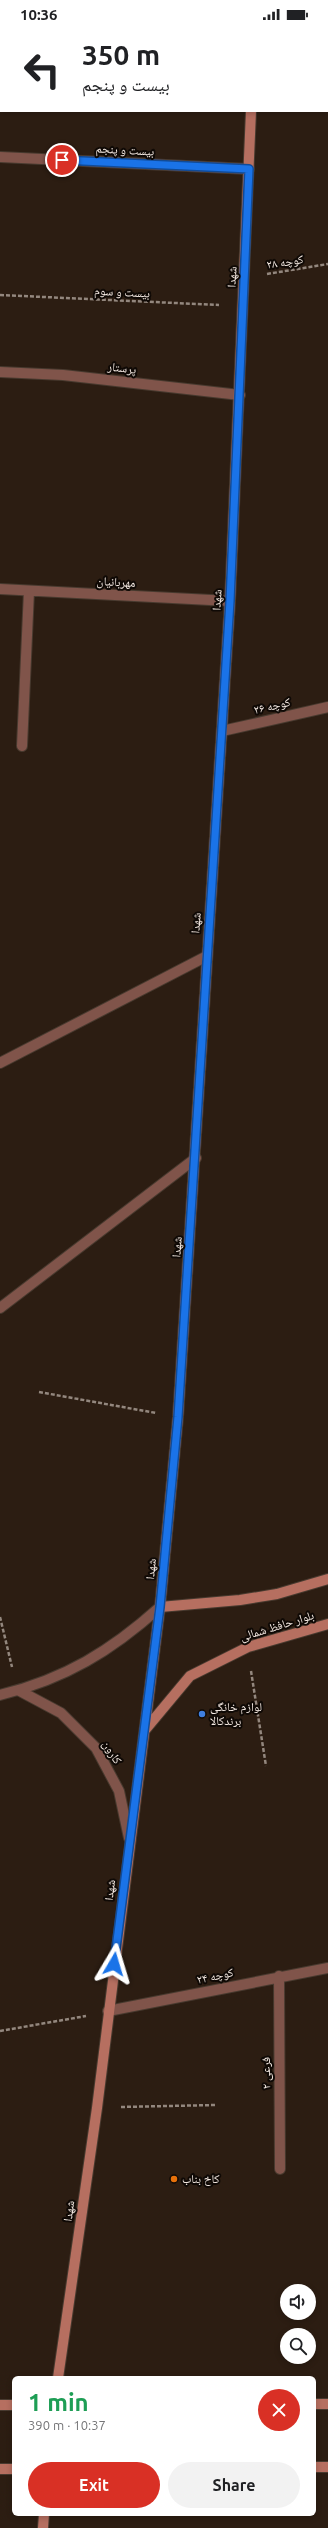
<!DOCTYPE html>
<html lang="en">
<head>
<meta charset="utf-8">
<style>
  body { margin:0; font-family:Ubuntu,"Noto Naskh Arabic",sans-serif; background:#f2f2f2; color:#202124; height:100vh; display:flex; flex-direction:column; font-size:15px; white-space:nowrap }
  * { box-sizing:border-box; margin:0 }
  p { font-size:13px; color:#757577 }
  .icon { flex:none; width:22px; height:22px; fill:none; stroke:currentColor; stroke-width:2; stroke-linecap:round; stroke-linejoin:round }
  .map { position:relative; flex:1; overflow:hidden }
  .panel { position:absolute; left:12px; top:2348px; width:304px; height:140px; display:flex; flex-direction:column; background:#fff; border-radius:6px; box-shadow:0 2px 6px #0003 }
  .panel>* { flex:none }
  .hud { position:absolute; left:0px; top:0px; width:328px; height:84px; box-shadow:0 2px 6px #0003; background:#fff; color:#202124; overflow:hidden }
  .tools { position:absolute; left:280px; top:2256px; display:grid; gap:8px }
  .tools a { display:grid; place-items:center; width:36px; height:36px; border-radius:50%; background:#fff; box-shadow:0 2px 6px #0003; font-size:20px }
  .pin { position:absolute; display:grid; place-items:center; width:34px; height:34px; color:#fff; margin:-17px; border:2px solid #fff; border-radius:50%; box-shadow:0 1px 4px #0007 }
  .me { position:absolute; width:44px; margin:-22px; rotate:7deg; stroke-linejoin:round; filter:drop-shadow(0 0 3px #0008) }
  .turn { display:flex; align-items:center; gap:14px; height:84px; padding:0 16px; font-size:18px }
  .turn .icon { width:52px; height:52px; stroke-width:2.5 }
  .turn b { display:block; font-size:28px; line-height:34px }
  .round { display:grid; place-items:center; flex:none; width:42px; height:42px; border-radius:21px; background:#f2f2f2 }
  .head { display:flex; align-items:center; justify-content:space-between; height:68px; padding:0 16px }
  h1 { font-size:24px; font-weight:700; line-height:30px; color:#1e9e55 }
  .primary-button { display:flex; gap:8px; margin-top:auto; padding:8px 16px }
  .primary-button a { flex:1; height:46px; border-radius:24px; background:#d93025; color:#fff; font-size:16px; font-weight:700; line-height:46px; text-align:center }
  .primary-button a+a { background:#f2f2f2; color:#202124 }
  .status { display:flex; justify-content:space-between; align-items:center; height:28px; padding:0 20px; background:#fff; direction:ltr }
  .status svg { height:11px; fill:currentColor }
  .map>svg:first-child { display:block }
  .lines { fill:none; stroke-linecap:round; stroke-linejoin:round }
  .street-casing { stroke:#483a2f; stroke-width:12 }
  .secondary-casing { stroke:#483a2f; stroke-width:12 }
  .path { stroke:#93877e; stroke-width:2.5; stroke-dasharray:4 2; stroke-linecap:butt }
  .street { stroke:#80544a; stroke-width:10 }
  .secondary { stroke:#b66f60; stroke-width:10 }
  .route-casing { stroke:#114b97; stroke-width:10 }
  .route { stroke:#1a73e8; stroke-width:7 }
  .shop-dot { fill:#3f7fe0; stroke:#0f0905; stroke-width:1.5 }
  .food-dot { fill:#e8710a; stroke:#0f0905; stroke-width:1.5 }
  .labels { text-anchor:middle; stroke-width:4; stroke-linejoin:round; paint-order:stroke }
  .street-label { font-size:12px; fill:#f5eae3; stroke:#0f0905 }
  .poi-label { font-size:12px; fill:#f5eae3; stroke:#0f0905; text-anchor:start }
</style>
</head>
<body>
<div class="status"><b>10:36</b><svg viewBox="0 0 49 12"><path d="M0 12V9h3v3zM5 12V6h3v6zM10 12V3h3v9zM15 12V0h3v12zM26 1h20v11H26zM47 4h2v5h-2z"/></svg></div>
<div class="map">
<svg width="328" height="2500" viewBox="0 0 328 2500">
  <rect width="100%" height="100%" fill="#2c1d12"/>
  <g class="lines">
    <!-- street casing -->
    <g class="street-casing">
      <path id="street" d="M0,129L249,141
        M0,344L63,347L240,367
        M0,561L230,573
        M222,703L328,679
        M22,718L29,563
        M0,1035L207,928
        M0,1280L196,1130
        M18,1662L61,1685L96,1720L119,1763L129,1810
        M0,1667C65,1651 111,1623 160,1579
        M279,1948L280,2141
        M108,1983L328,1940"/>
    </g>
    <!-- secondary casing -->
    <g class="secondary-casing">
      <path id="secondary" d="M255,1V0
        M160,1579L240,1572L277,1566L328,1551
        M145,1702L190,1648L248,1619L328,1596
        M58,2350L97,2080L160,1579L178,1389L230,573L251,83
        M314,2376H328
        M0,2377H14
        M314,2439H328
        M0,2441H14
        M43,2500L44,2486"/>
    </g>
    <!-- path -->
    <path class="path" d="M61,0L75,1
      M267,246L328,236
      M0,267L219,277
      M39,1364L156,1385
      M0,1589L12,1639
      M251,1643L266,1738
      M0,2003L86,1988
      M121,2079L215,2077"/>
    <!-- street -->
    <use href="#street" class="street"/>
    <!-- secondary -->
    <use href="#secondary" class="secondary"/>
  </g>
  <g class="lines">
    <!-- route casing -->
    <g class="route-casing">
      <path id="route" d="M62,132L249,141L230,573L178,1389L160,1579L114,1936"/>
    </g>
    <!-- route -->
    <use href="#route" class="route"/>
  </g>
  <!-- markers -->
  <circle class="shop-dot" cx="202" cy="1686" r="4"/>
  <circle class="food-dot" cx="174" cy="2151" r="4"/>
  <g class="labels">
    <!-- street labels -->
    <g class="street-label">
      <text transform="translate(125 122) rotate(3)" y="4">بیست و پنجم</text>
      <text transform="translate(285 234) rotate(-9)" y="4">کوچه ۲۸</text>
      <text transform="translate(232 249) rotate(-87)" y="4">شهدا</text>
      <text transform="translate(122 264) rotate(3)" y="4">بیست و سوم</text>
      <text transform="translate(122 340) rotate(7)" y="4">پرستار</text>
      <text transform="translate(116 554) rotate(3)" y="4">مهربانیان</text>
      <text transform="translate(217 572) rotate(-87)" y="4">شهدا</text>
      <text transform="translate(272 678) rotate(-13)" y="4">کوچه ۲۶</text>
      <text transform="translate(196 895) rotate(-86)" y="4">شهدا</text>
      <text transform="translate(177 1219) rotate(-86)" y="4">شهدا</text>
      <text transform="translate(151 1541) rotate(-85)" y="4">شهدا</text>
      <text transform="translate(277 1598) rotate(-17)" y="4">بلوار حافظ شمالی</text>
      <text transform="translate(112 1724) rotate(58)" y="4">کارون</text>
      <text transform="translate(110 1862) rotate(-83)" y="4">شهدا</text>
      <text transform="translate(215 1948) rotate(-12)" y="4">کوچه ۲۴</text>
      <text transform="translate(266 2045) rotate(-90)" y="4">فرعی ۲</text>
      <text transform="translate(69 2183) rotate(-82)" y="4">شهدا</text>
    </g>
    <!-- poi labels -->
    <g class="poi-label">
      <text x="210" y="1683">لوازم خانگی<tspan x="210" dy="14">برندکالا</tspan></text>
      <text x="182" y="2155">کاخ بناب</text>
    </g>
  </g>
</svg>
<div class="tools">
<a><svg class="icon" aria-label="sound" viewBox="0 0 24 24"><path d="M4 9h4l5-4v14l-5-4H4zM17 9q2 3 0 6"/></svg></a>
<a><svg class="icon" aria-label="search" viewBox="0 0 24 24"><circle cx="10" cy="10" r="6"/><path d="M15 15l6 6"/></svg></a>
</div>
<div class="pin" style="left:62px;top:132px;background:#d93025"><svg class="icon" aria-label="arrive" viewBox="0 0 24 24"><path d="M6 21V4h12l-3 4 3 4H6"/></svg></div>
<svg class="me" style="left:114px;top:1936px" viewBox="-20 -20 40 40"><path d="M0-17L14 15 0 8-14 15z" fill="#1a73e8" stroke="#fff" stroke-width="4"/></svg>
<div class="hud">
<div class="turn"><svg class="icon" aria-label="left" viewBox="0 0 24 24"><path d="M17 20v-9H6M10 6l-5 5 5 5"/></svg><div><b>350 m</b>بیست و پنجم</div></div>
</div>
<section class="panel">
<div class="head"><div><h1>1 min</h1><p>390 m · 10:37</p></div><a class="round" style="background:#d93025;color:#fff"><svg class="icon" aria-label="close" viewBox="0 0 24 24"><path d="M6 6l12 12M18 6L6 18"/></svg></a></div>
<div class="primary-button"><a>Exit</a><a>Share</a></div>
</section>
</div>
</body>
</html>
